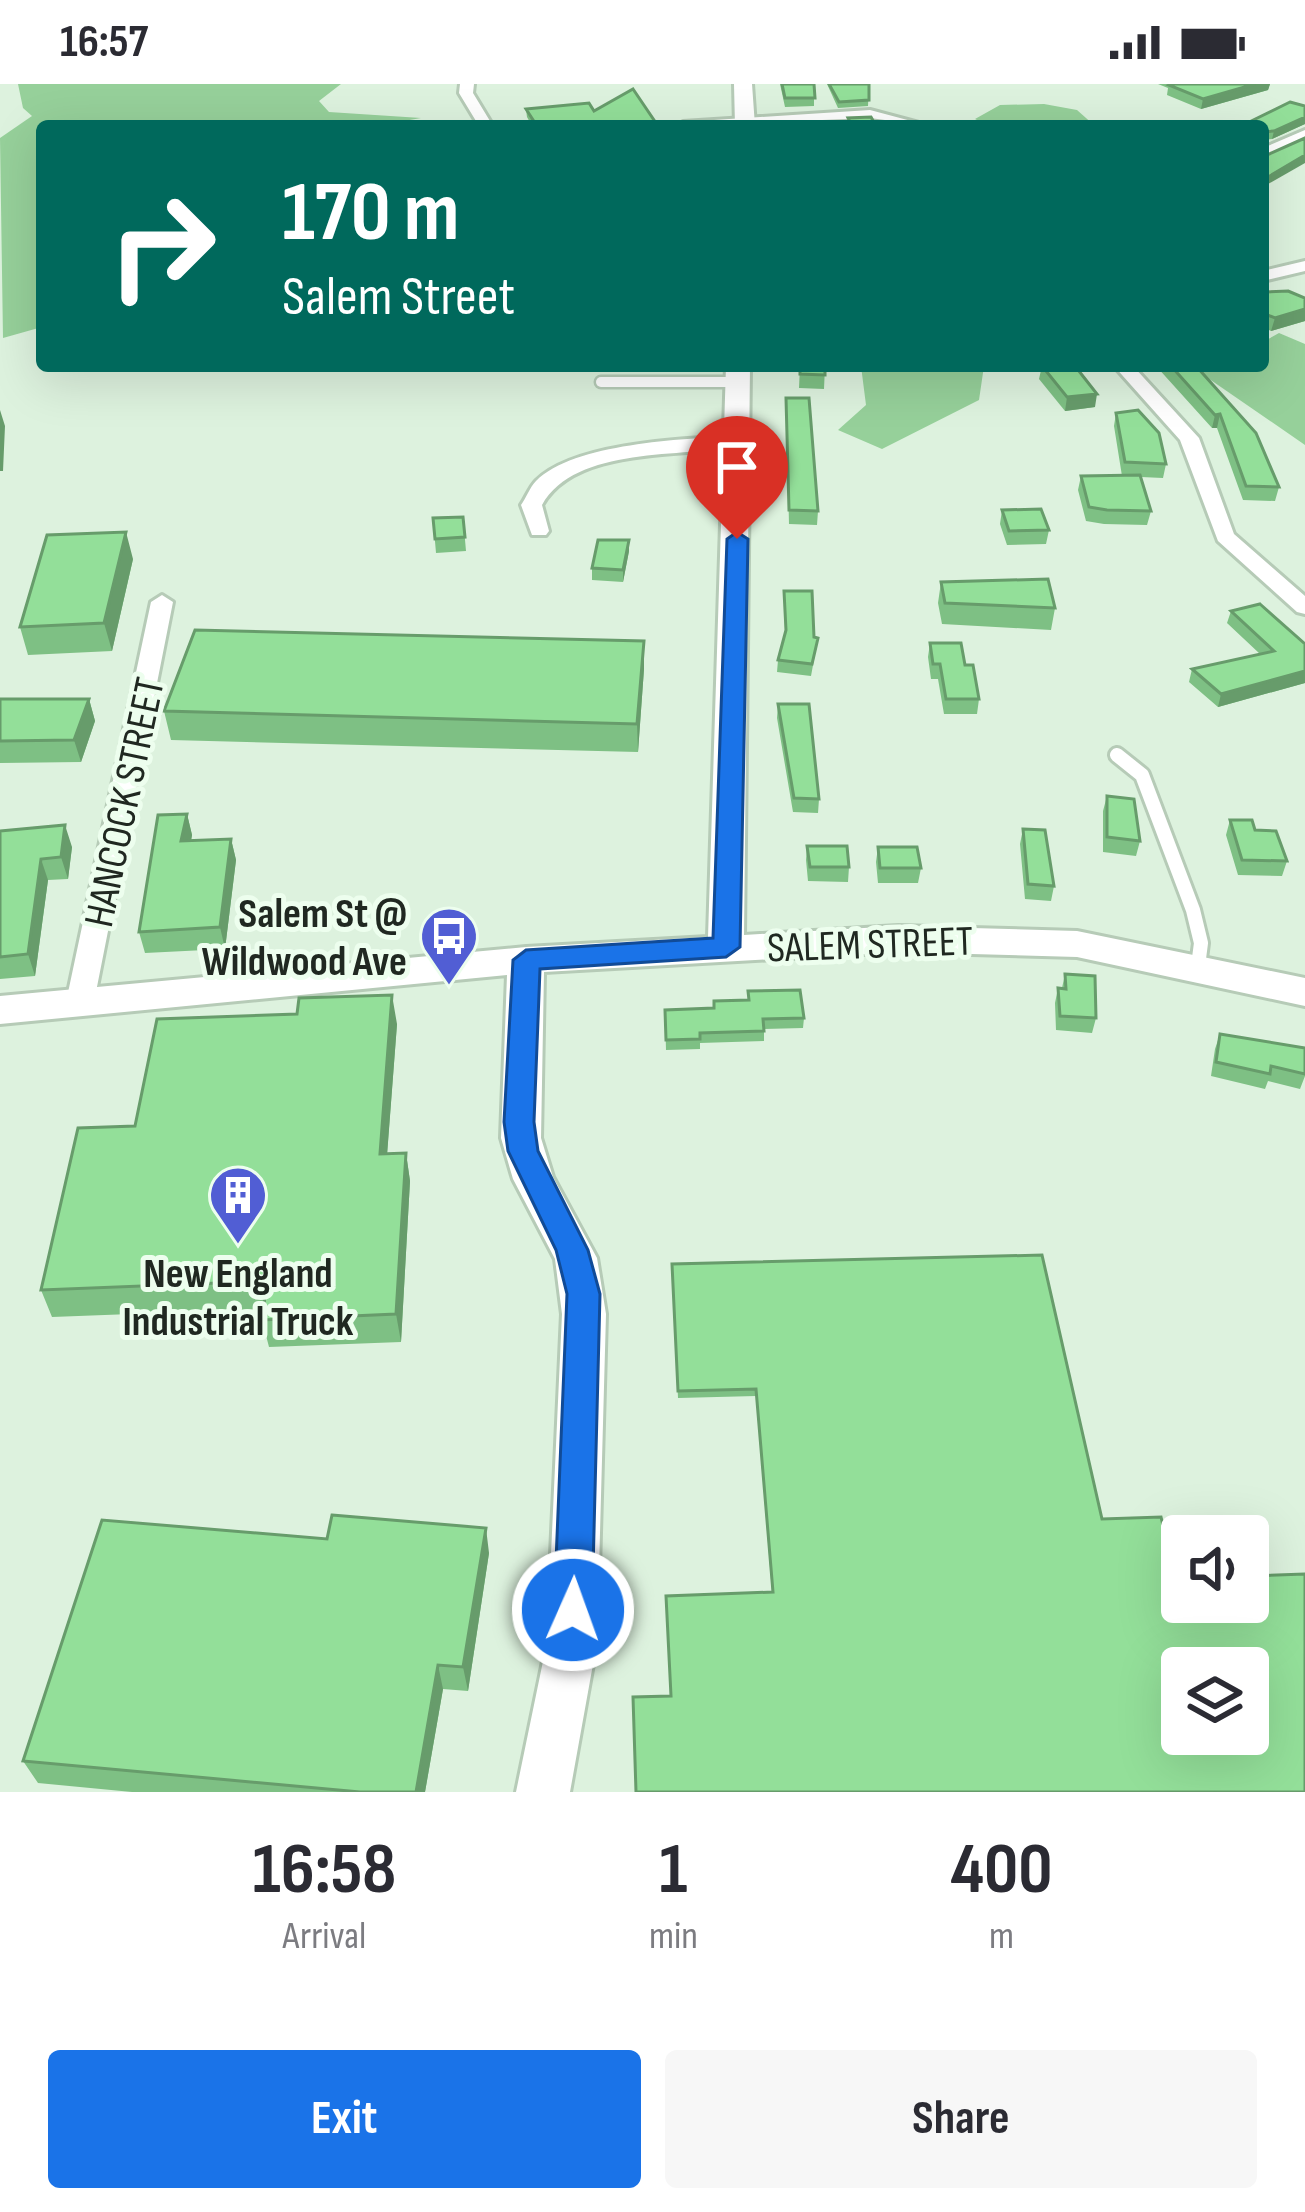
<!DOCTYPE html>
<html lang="en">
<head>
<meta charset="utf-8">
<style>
  body { margin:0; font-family:"Sofia Sans Condensed",sans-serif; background:#f7f7f7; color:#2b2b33; height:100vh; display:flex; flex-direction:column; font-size:45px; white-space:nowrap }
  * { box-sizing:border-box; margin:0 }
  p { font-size:39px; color:#7c7c81 }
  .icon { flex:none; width:66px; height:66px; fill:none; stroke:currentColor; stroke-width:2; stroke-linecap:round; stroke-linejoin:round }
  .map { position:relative; height:1708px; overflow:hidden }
  .sheet { display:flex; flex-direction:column; background:#fff; flex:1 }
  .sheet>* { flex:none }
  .guide { position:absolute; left:36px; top:36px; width:1233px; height:252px; border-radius:12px; box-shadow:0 12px 48px #0002; background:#00695c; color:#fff; overflow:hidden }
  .tools { position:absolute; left:1161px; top:1431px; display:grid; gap:24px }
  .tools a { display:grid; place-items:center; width:108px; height:108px; border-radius:12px; background:#fff; box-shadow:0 12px 48px #0002; font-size:60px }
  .pin { position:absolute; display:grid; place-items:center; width:102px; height:102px; color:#fff; margin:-123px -51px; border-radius:50% 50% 50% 0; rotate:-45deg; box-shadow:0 0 12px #0007 }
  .pin .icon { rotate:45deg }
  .me { position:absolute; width:132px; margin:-66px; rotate:2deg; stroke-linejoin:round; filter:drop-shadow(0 0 9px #0008) }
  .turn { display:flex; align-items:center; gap:42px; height:252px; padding:0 48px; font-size:54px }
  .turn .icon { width:156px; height:156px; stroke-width:2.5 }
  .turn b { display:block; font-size:84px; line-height:102px }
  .eta { display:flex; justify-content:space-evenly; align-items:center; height:204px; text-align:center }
  .eta b { font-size:72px; font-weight:700; line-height:84px }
  .primary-button { display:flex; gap:24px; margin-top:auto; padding:24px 48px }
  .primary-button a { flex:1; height:138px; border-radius:12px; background:#1a73e8; color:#fff; font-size:48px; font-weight:700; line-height:138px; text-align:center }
  .primary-button a+a { background:#f7f7f7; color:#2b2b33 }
  .status { display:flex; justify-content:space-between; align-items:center; height:84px; padding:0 60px; background:#fff; direction:ltr }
  .status svg { height:33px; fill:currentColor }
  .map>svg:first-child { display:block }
  .green { fill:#96d09a }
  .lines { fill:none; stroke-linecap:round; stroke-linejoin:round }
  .service-far1-casing { stroke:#b6cbb7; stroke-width:15 }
  .service-casing { stroke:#b6cbb7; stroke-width:20 }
  .minor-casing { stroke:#b6cbb7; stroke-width:6 }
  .tertiary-casing { stroke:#b6cbb7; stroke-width:6 }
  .service-far1 { stroke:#fff; stroke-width:10 }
  .service { stroke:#fff; stroke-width:14 }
  .minor { fill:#fff; fill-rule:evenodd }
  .tertiary { fill:#fff; fill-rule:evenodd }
  .wall { fill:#7ec084 }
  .shaded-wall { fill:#679c6b }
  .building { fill:#93df99; stroke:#679c6b; stroke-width:3; fill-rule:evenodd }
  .route { fill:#1a73e8; stroke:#114b97; stroke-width:3 }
  .labels { text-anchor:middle; stroke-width:10; stroke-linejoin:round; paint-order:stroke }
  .street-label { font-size:42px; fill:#202821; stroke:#edfeee }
  .poi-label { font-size:42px; font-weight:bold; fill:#202821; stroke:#edfeee; text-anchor:end }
</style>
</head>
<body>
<div class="status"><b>16:57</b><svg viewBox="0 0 49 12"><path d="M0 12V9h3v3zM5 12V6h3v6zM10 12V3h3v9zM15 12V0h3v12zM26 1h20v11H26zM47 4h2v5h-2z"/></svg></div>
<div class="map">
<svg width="1305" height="1708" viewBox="0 0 1305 1708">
  <rect width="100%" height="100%" fill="#ddf2de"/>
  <!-- green -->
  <path class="green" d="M18,0H341L319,17L329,28L421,34L375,42H42V243L3,254L0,54L32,32L23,24Z
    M1044,20L1077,26L1095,42H989L975,35L1000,21Z
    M1279,249L1305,260V361L1202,290L1199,282H1263V258Z
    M861,282H984L979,316L882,365L838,346L866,321Z"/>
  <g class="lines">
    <!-- service-far1 casing -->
    <g class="service-far1-casing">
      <path id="service-far1" d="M601,298H737"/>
    </g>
    <!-- service casing -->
    <g class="service-casing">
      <path id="service" d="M1117,671L1142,691L1193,826L1201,859L1198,882"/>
    </g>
    <!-- minor casing -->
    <g class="minor-casing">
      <path id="minor" d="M460,0H474L473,9L493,42H479L459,9Z
        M870,26L930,42L870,34L676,42L683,38Z
        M1305,46V56L1263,75V64Z
        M1305,177V187L1263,197V187Z
        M1114,282H1133L1199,354L1234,450L1305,512V530L1297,528L1218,457L1180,356Z
        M735,352L742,354V362C683,374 576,361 542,421L549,447L546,451H532L521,421C526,414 530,403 536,397C574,359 683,355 735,352Z
        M162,511L173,518L94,918L90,925H70L66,918L151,518Z"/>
    </g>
    <!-- tertiary casing -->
    <g class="tertiary-casing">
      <path id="tertiary" d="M734,0H752L755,42H735Z
        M726,282H750L744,851L898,842L1077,847L1305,894V922L1077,873L898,868L544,888L541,1054L553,1093L597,1174L606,1230L597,1558L570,1708H516L547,1558L562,1230L555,1175L513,1095L501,1054L507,891L0,940V912L526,863L708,853Z"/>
    </g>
    <!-- service-far1 -->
    <use href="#service-far1" class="service-far1"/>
    <!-- service -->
    <use href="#service" class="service"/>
    <!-- minor -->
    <use href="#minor" class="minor"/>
    <!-- tertiary -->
    <use href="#tertiary" class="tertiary"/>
  </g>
  <!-- wall -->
  <path class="wall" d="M780,0H814V22L785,23Z
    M827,0H869L868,22L838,24Z
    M1158,0H1270L1268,6L1201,25L1167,11L1168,4Z
    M1305,22V40L1272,55L1263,56V42Z
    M526,25L594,27L658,42H532L527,33Z
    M1263,208L1305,214V237L1271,247L1263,243Z
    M800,282H825L824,305L799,304Z
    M1042,282L1095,323L1065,327L1039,295Z
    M1156,282H1196L1279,403L1275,417L1243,416L1217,344H1212Z
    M786,314L818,427L817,441L789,440Z
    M1116,329L1166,380L1163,394L1141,393L1151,427L1147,441L1104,440L1086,437L1078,406L1081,392H1122L1114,342Z
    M1002,426L1049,446L1046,460L1007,461L1000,440Z
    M463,433L466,467L436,469L433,434Z
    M629,467L623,498L592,496V484Z
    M133,475L112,567L28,571L20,543Z
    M941,498L1055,524L1051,546L942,540L938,519Z
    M784,507L814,553L818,554L811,592L777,588L778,576L785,550Z
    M1231,527L1305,560V599L1218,623L1189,598L1192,585L1260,570L1227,539Z
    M930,559L965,581L979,615L977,630H944L938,595H931L928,573Z
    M644,585L638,668L171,656L164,627Z
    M0,615H89L95,637L81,678L0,679Z
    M778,620L819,715L818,729L793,728L777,634Z
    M1107,712L1140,757L1136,772L1103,768V727Z
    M187,730L192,751L191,757L231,755L236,776L225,865L145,869L139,848Z
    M1230,736L1255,746L1287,777L1282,792L1238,791L1226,751Z
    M1023,745L1054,802L1051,817L1025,815L1020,760Z
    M0,747L72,763L68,795L48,796L35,892L0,895Z
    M807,762L849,783L848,798L808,797L806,776Z
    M878,763L921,784L918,799H878L876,778Z
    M1065,890L1096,934L1092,949L1056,946L1055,919L1058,904H1062Z
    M748,907L804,934L803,944L764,945V957L700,959V965L666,966L665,926L714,924L748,916Z
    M397,940L387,1070L406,1069L410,1097L401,1258L269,1263L262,1236L263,1225L52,1233L41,1206L135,1042Z
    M1220,950L1305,964V992L1300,1005L1268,997L1265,1005L1211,992L1215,965Z
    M672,1180L1102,1435L671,1612L772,1508L756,1312L678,1314Z
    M489,1469L468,1607L443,1605L425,1708H132L38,1699L23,1677Z"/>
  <!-- shaded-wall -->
  <path class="shaded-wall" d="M1255,0H1270L1268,6L1201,25L1203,15Z
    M1305,33V40L1272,55L1274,47Z
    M1305,71V79L1263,103V96Z
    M1305,225V237L1271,247L1275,234Z
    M1097,310L1095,323L1065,327L1067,313Z
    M0,326L5,342L3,387H0Z
    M1220,330L1217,344H1212L1215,331Z
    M126,448L133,475L112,567L104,539Z
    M629,456V467L623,498V486Z
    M644,557V585L638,668L637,640Z
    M1305,587V599L1218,623L1221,610Z
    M89,615L95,637L81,678L74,656Z
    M187,730L192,751L187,779L181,757Z
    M65,741L72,763L68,795L61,773Z
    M231,755L236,776L225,865L220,843Z
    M41,775L48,796L35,892L28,870Z
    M392,911L397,940L385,1098L380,1070Z
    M406,1069L410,1097L401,1258L396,1230Z
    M486,1444L489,1469L468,1607L463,1583Z
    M438,1581L443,1605L425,1708H416Z"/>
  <!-- building -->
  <path class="building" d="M782,0H814L815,14H785Z
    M829,0H869V16L839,18Z
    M1255,0L1203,15L1169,1L1171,0Z
    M633,5L658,42H537L526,25L589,19L594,27Z
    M1290,18L1305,22V33L1274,47L1263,48V42H1241Z
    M871,33L876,42H852L848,34Z
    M1305,54V71L1263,96V67L1267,71Z
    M1288,207L1305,214V225L1275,234L1263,229V208Z
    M800,282H825V291L800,290Z
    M1042,282H1075L1097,310L1067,313Z
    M1171,282H1196L1256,349L1279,403L1246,402L1220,330L1215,331Z
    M786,314H809L818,427L789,426Z
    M1138,326L1159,349L1166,380L1125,378L1116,329Z
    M1140,391L1151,427L1107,426L1089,423L1081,392Z
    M1041,425L1049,446L1009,447L1002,426Z
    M463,433L465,453L435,455L433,434Z
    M126,448L104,539L20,543L47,451Z
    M598,456H629L623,486L592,484Z
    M1048,495L1055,524L945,519L941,498Z
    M784,507H812L814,553L818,554L812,580L778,576L786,546Z
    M1260,520L1305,560V587L1221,610L1192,585L1274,567L1231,527Z
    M195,546L644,557L637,640L164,627Z
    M930,559H961L965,581H973L979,615H946L940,580H933Z
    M0,615H89L74,656L0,657Z
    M778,620H809L819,715L794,714Z
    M1107,712L1134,715L1140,757L1107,753Z
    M187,730L181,757L231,755L220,843L139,848L158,731Z
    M1230,736H1252L1255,746L1276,747L1287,777L1242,776Z
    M65,741L61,773L41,775L28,870L0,873V747Z
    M1023,745L1045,746L1054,802L1028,800Z
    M807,762H847L849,783H810Z
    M878,763H917L921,784H880Z
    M1065,890L1095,892L1096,934L1060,932L1058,904L1066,905Z
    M800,906L804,934L763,935L764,947L700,949V955L666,956L665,926L714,924V917L749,916L748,907Z
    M392,911L380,1070L406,1069L396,1230L262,1236L267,1197L41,1206L78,1044L135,1042L157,935L297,930L299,914Z
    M1220,950L1305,964V990L1271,982L1270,990L1216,978Z
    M1042,1171L1102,1435L1161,1433L1176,1495L1182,1494V1518H1248V1492L1305,1490V1708H636L633,1613L671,1612L666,1512L773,1508L756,1305L678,1307L672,1180ZM1182,1584H1248V1650H1182Z
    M332,1431L486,1444L463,1583L438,1581L416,1708H360L23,1677L102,1436L327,1455Z"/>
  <!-- route -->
  <path class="route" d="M737,448L748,455L740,863L726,873L540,885L534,1038L538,1067L588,1166L600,1210L592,1526L587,1539L573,1544L560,1539L554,1526L567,1210L556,1166L508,1067L504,1038L513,876L526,866L713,854L727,455Z"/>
  <!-- icons -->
  <defs>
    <g id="bus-pin" transform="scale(3)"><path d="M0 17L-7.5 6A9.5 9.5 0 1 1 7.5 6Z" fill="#515ed4" stroke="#edfeee"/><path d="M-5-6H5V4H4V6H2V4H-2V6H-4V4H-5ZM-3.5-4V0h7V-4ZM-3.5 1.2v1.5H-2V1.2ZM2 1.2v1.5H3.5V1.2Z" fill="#fff"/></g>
    <g id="building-pin" transform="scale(3)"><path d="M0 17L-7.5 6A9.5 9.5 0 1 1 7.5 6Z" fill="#515ed4" stroke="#edfeee"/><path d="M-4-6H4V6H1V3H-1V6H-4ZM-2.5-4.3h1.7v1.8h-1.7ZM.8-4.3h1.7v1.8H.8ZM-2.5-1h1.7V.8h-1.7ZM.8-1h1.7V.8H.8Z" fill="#fff"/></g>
  </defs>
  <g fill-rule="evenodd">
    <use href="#bus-pin" x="449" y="852"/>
    <use href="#building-pin" x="238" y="1111"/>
  </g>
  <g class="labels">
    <!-- street labels -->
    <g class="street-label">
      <text transform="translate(123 718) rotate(-78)" y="15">HANCOCK STREET</text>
      <text transform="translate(870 859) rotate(-2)" y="15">SALEM STREET</text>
    </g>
    <!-- poi labels -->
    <g class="poi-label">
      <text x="407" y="843">Salem St @<tspan x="407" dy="48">Wildwood Ave</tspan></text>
      <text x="238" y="1203" text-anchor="middle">New England<tspan x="238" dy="48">Industrial Truck</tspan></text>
    </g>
  </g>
</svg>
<div class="tools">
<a><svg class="icon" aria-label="sound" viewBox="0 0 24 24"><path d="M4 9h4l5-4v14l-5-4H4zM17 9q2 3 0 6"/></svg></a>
<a><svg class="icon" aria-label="layers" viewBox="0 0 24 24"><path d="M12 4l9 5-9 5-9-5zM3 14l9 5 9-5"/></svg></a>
</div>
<div class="pin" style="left:737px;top:455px;background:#d93025"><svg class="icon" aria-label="arrive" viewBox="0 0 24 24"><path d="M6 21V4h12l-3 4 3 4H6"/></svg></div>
<svg class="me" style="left:573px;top:1526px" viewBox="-20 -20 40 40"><circle r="17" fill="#1a73e8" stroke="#fff" stroke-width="3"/><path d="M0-11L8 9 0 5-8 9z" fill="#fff"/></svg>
<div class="guide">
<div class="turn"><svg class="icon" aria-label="right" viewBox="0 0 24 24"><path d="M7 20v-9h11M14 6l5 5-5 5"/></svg><div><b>170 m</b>Salem Street</div></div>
</div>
</div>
<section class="sheet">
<div class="eta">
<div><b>16:58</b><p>Arrival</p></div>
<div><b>1</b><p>min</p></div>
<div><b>400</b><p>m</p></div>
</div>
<div class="primary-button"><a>Exit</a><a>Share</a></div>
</section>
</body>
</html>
